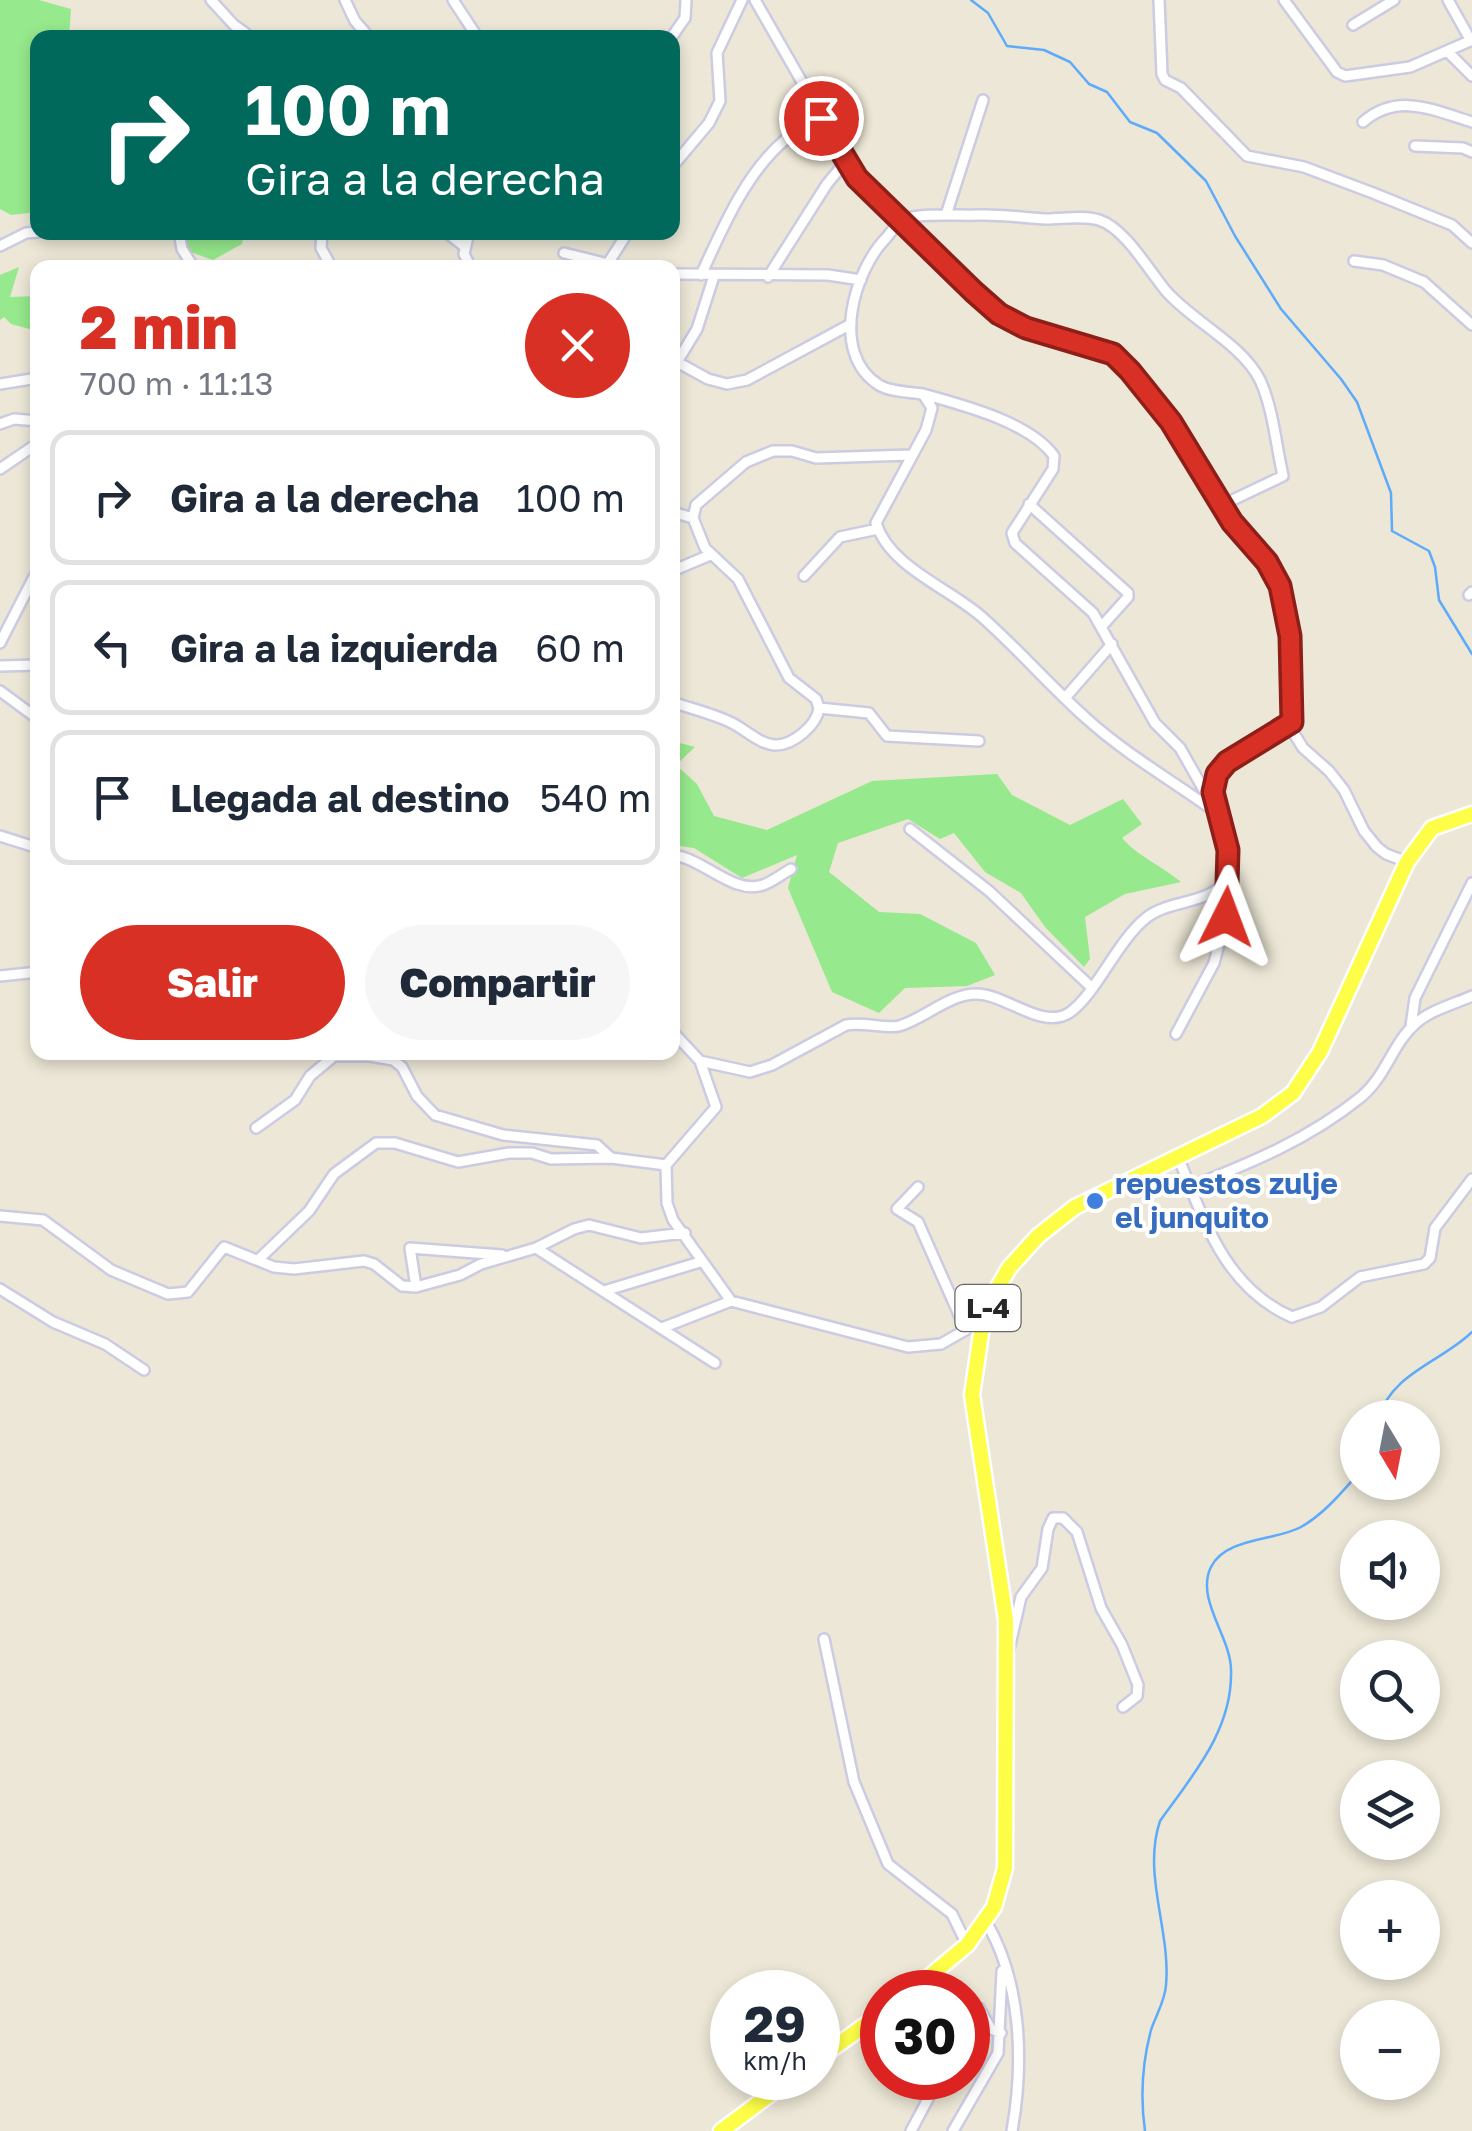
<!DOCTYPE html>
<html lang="es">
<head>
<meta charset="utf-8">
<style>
  body { margin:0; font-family:"Golos Text",sans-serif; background:#f6f6f7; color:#1f2937; height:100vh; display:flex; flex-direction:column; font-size:38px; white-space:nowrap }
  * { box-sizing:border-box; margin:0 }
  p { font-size:32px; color:#747a83 }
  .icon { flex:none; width:55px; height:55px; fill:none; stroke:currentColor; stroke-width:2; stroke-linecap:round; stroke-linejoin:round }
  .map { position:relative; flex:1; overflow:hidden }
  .details { position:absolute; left:30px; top:260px; width:650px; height:800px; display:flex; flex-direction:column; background:#fff; border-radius:20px; box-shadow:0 5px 15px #0003 }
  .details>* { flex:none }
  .hud { position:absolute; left:30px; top:30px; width:650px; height:210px; border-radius:20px; box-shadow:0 5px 15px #0003; background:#00695c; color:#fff; overflow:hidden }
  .needle { width:65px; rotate:170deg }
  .fabs { position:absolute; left:1340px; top:1400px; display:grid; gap:20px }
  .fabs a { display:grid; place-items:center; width:100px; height:100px; border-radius:50%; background:#fff; box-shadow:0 5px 15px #0003; font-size:50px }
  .speed { position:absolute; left:710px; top:1970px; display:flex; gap:20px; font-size:50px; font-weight:700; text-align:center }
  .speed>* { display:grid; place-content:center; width:130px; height:130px; border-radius:50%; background:#fff; box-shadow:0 5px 15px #0003; line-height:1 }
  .speed small { font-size:25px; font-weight:400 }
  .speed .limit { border:15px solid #d22; background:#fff; color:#111 }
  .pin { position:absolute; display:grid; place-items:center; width:85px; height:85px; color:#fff; margin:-42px; border:5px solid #fff; border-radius:50%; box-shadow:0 2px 10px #0007 }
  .me { position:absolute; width:110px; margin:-55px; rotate:3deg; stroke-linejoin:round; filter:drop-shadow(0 0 8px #0008) }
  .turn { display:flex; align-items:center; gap:35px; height:210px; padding:0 50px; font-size:45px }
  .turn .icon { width:130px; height:130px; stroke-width:2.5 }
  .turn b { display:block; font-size:70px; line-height:85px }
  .round { display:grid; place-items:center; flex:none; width:105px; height:105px; border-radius:52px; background:#f6f6f7 }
  .summary { display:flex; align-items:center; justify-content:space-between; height:170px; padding:0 50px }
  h1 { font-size:60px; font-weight:800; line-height:75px; color:#d93025 }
  .action { display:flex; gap:20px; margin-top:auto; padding:20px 50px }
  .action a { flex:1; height:115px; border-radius:60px; background:#d93025; color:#fff; font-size:40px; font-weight:800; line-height:115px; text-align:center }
  .action a+a { background:#f6f6f7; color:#1f2937 }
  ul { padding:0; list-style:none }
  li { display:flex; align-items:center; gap:30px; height:135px; margin:0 20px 15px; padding:0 30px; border:5px solid #e0e1e3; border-radius:20px }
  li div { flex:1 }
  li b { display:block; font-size:38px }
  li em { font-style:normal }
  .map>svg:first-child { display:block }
  .grass { fill:#96e98c }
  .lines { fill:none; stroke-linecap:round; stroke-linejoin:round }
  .stream { stroke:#5dabfa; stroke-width:2.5 }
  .minor-casing { stroke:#cccbe2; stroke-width:14 }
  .primary-casing { stroke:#fff; stroke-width:19 }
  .minor { stroke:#fff; stroke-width:9 }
  .primary { stroke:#fefe48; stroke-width:14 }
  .route-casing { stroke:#8d1f18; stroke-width:25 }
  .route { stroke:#d93025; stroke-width:18 }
  .shop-dot { fill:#3f7fe0; stroke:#fff; stroke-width:4 }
  .labels { text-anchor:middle; stroke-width:8; stroke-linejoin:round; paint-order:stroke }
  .shield { fill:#fff; stroke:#686868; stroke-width:2.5 }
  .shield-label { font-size:28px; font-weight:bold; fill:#272727 }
  .shop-label { font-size:30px; font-weight:bold; fill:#366cbe; stroke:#fff; text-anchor:start }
</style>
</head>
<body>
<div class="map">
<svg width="1472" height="2131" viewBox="0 0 1472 2131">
  <rect width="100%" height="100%" fill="#ece7d6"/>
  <!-- grass -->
  <path class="grass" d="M0,0H39L71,9L69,37L38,38L37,212L11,215L0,209Z
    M182,233H244L242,244L213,260L182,249Z
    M19,267L10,297L37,296V331L11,324L4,317L0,320V275Z
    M672,741L695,747L676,765L697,784L714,816L767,830L872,781L997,774L1012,795L1070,825L1123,799L1142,824L1122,838C1136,855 1162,866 1181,882L1125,894L1085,917L1090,959L1084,967L1045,927L1021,893L985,872L954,833L940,839L908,819L838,843L829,872L879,912L920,914L976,943L995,975L967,986L905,988L879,1013L832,992L788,888L797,855L742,878L694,848L673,845Z"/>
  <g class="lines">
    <!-- stream -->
    <path class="stream" d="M971,0L988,13L1007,46L1044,50L1070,62L1089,84L1107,92L1130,122L1157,133L1206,181L1235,236L1281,309L1341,379L1357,402L1391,493L1392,531L1429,551L1435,567L1439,600L1472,654
      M1379,1418C1390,1374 1443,1361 1472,1332
      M1145,2131C1140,2096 1142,2064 1151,2030C1156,2015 1165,2001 1166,1985C1171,1931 1142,1874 1160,1821C1192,1776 1233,1730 1231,1670C1231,1637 1195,1599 1211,1567C1226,1537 1276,1541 1301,1527C1324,1514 1341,1493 1358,1474"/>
    <!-- minor casing -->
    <g class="minor-casing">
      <path id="minor" d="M211,0L234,25L252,38
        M345,0L355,21L370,38
        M453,0L478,38
        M755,0L857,178L898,215L950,271L999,314L1025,328L1113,354L1130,371L1171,422L1233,522L1267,562L1280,586L1291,636L1293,732L1303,748L1329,771L1344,790L1364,831L1377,847L1386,854L1407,862
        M1159,0L1162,74L1165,80L1181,88L1247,156L1304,167L1373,193L1452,225L1472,243
        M1284,0L1337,72L1345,76L1410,67L1472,40
        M1448,0L1471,41
        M1353,25L1394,0
        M671,38L685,18L686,0
        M1448,52L1472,76
        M1363,122C1398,92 1433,110 1472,122
        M1415,146L1463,148L1472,152
        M672,167L709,123L720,101L717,53L742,0
        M946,215L983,100
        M179,232L182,249L194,268
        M322,232L321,248L332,268
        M446,232L465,247
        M469,232L464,254L471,268
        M0,246L26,233L38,232
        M564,253L624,268
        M1354,261L1383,265L1424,282L1472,325
        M605,268L628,232
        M672,274L828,275L861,280
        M701,275C722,229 746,172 786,139C797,131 810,125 821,118
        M714,276L697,329L677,362L708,379L727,384L747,380L851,324
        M768,277L827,184L846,161
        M0,384L38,378
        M923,394C962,405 1030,422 1054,456L1053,469L1012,533L1015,543L1093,613L1155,723L1180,748L1217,813L1228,850L1226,917L1214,963L1176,1034
        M0,424L14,419L38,421
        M0,469L38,443
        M1029,504L1128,593V597L1102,626
        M672,512L693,518
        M672,571L710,555
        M804,576L840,537L878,529
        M1469,595L1472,592
        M0,643L38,569
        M0,666L38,665
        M0,691L38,719
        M1065,698L1112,644
        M672,702C692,709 714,714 732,723C746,730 758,743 774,745C793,746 817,725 819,708
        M819,708L816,699L789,678L738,579L705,548L693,518L696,505L746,462L773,451H792L816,458L910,455
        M819,708L869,713L887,736L979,741
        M1215,805C1208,759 1259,742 1292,722
        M1217,813C1173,781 1127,755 1087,719C1051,687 1019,650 983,618C950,588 890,568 876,523L926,430L932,408L923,394C910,392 890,392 879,385C829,354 854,270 887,237C891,232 897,223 903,220C919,212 960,216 978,215C1002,214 1023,218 1046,219C1063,219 1083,215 1099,220C1125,228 1149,271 1166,291C1192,321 1242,344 1260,380C1273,408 1276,445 1283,476L1222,505
        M910,829L989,891L1091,987
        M0,836L38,848
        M672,855C704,858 732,895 763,885C772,882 782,874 791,869
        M0,976L38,972
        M1411,1026L1415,998L1472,883
        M672,1031L700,1061L716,1107L666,1165L667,1203L673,1220L731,1301L908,1347L941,1344L983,1320
        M700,1061L750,1072L772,1065L846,1025C864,1022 888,1029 899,1026C924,1019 949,994 976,994C1006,994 1041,1030 1069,1013C1095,996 1117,941 1146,918C1169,899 1210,905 1226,880
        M256,1128L295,1100L310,1076L334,1056H370L393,1060L402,1067L417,1096L435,1115L503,1135L597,1145L611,1158
        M1178,1157C1204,1220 1225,1288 1292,1317L1321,1307L1360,1277L1424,1264L1430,1258L1435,1228L1472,1179
        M918,1187L897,1209L918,1222L960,1317L987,1312
        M1190,1187C1251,1163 1309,1139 1361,1097C1387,1075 1392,1044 1416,1023C1431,1010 1454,1004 1472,996
        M0,1216L43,1220L111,1270L168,1294L188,1292L224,1247L274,1267L294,1269L364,1261L374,1264L402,1286L416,1287L460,1275L481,1264L536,1248L574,1229L589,1225L641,1238L685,1233
        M536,1248L715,1363
        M258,1260L309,1211L334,1174L376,1143H395L458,1162L509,1153H532L551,1159L611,1158L666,1165
        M416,1287L410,1248L502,1255
        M0,1289L53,1322L105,1344L144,1370
        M604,1291L700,1262
        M662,1328L731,1301
        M824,1639L854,1782L888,1864L952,1914L967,1945
        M1009,1649L1021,1597L1042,1568L1048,1529L1053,1518H1063L1077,1532L1101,1608L1122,1645L1138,1685L1137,1696L1123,1707
        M985,1920C1022,1981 1024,2063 1012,2131
        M968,2009L979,2008L991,2029L1001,2033
        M911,2131L939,2078
        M953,2131L998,2053L1002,1971"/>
    </g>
    <!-- primary casing -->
    <g class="primary-casing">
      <path id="primary" d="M911,1992L967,1945L994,1907L1005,1868L1006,1620L972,1395L983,1320L990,1301L1009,1268L1038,1236L1075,1207L1262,1116L1293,1093L1320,1052L1407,862L1432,828L1472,814
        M818,2059L882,2013
        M721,2131L792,2078"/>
    </g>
    <!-- minor -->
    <use href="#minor" class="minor"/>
    <!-- primary -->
    <use href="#primary" class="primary"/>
  </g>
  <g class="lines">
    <!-- route casing -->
    <g class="route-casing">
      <path id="route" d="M821,118L857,178L974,292L999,314L1026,328L1113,354L1130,371L1171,422L1232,522L1267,562L1280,586L1290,636L1292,722L1227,762L1217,774L1213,792L1228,850L1226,917"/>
    </g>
    <!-- route -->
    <use href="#route" class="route"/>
  </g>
  <!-- markers -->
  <circle class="shop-dot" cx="1095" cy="1201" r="10"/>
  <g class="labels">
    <!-- shield labels -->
    <rect class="shield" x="955.5" y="1285" width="65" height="46" rx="8"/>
    <g class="shield-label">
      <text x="988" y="1318">L-4</text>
    </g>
    <!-- shop labels -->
    <g class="shop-label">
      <text x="1115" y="1194">repuestos zulje<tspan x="1115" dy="34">el junquito</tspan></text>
    </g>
  </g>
</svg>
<div class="fabs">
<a><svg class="needle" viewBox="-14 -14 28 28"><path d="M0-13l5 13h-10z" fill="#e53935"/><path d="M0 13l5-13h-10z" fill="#747a83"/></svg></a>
<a><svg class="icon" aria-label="sound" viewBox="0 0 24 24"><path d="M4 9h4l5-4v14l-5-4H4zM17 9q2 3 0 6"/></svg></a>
<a><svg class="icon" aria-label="search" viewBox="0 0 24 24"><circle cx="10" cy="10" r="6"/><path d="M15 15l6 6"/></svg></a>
<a><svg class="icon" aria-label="layers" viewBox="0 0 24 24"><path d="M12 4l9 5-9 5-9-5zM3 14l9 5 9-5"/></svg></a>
<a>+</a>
<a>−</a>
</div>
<div class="speed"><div>29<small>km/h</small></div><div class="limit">30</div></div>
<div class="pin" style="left:821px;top:118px;background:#d93025"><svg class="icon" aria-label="arrive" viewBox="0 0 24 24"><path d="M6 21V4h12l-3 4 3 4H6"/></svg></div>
<svg class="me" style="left:1226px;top:917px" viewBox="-20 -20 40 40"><path d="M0-17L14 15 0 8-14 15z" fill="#d93025" stroke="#fff" stroke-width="4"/></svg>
<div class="hud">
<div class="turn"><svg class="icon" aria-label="right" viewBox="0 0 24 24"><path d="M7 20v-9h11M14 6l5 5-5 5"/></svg><div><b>100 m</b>Gira a la derecha</div></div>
</div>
<section class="details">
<div class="summary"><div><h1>2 min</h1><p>700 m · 11:13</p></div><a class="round" style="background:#d93025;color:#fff"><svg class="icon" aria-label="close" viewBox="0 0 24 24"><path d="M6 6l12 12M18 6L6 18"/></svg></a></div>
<ul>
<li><svg class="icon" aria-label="right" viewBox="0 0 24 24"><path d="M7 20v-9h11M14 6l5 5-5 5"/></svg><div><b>Gira a la derecha</b></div><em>100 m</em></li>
<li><svg class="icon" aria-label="left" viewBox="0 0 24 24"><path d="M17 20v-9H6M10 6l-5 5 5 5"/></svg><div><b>Gira a la izquierda</b></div><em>60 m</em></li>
<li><svg class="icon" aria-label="arrive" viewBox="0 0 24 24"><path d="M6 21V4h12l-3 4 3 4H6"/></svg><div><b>Llegada al destino</b></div><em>540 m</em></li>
</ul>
<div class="action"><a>Salir</a><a>Compartir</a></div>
</section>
</div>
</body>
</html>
